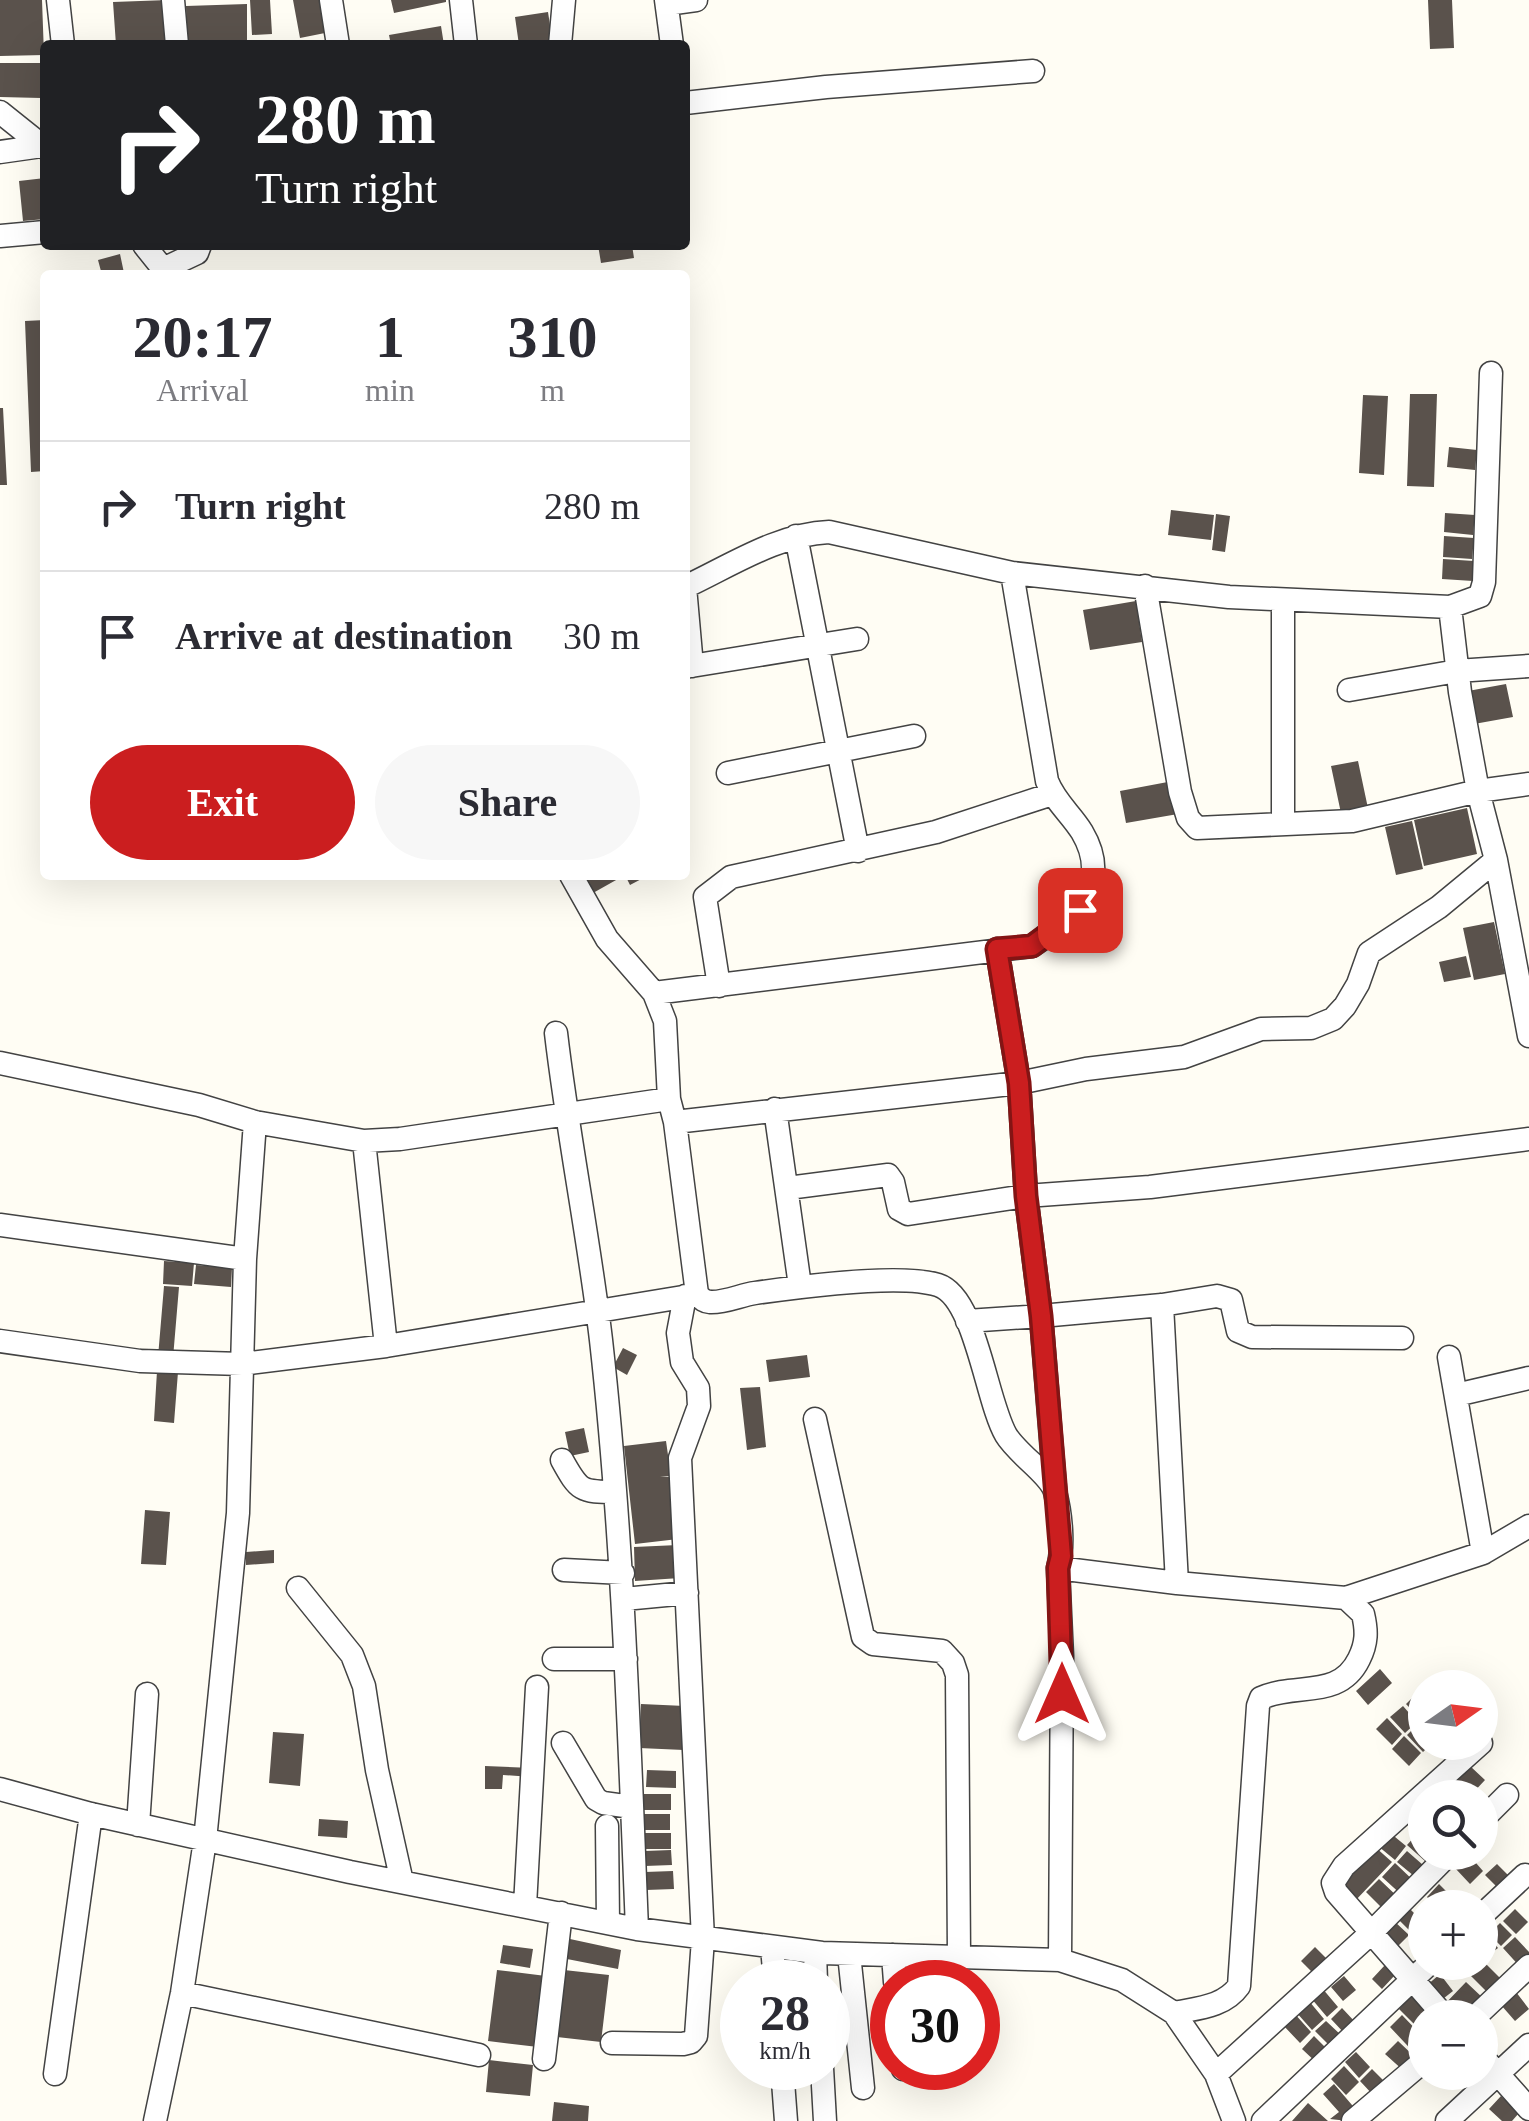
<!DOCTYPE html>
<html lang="en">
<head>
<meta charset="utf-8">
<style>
  body { margin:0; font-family:"Times New Roman",serif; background:#f7f7f7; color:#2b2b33; height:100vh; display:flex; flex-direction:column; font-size:38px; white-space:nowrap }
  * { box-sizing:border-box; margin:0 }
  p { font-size:32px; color:#7c7c81 }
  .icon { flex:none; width:55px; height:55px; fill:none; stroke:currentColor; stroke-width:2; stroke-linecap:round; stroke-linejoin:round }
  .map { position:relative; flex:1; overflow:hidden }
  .panel { position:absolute; left:40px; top:270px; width:650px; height:610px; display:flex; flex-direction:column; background:#fff; border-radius:10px; box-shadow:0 10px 40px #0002 }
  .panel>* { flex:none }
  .banner { position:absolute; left:40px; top:40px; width:650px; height:210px; border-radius:10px; box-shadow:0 10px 40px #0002; background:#202124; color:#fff; overflow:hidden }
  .needle { width:65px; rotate:76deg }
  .buttons { position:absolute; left:1408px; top:1670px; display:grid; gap:20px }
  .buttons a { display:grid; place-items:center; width:90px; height:90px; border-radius:50%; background:#fff; box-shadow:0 10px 40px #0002; font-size:50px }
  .speed { position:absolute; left:720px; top:1960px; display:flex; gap:20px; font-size:50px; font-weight:700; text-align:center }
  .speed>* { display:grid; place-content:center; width:130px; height:130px; border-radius:50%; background:#fff; box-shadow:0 10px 40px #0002; line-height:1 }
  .speed small { font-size:25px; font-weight:400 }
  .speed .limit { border:15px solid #d22; background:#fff; color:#111 }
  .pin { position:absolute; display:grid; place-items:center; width:85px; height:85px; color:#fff; margin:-42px; border-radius:20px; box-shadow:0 5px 15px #0006 }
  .me { position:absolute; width:110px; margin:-55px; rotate:0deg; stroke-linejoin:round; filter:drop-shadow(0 0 8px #0008) }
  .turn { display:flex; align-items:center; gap:35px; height:210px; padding:0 50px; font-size:45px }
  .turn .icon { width:130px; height:130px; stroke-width:2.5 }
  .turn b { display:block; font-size:70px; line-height:85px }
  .eta { display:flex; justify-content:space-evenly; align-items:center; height:170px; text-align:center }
  .eta b { font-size:60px; font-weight:800; line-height:70px }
  .cta { display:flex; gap:20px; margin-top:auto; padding:20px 50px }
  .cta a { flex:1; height:115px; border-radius:60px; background:#cb1e1f; color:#fff; font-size:40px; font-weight:800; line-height:115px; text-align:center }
  .cta a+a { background:#f7f7f7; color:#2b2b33 }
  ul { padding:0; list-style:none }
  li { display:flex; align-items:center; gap:30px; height:130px; padding:0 50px; border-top:2px solid #e1e1e2 }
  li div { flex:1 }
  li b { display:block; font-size:38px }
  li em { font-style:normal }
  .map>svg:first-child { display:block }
  .building { fill:#5a524c }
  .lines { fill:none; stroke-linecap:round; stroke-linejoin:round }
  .minor-casing { stroke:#434343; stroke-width:25 }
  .minor { stroke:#fff; stroke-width:22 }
  .route-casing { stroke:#841414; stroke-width:25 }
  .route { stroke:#cb1e1f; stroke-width:18 }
</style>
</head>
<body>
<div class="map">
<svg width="1529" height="2121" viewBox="0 0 1529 2121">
  <rect width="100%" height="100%" fill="#fffdf4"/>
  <!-- building -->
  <path class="building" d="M0,0H42L44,55L0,56Z
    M168,0L171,45H116L113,2Z
    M250,0H270L272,34L252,35Z
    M293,0H324L330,32L300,38Z
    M391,0H446V2L394,13Z
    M1428,0H1452L1454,48L1430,49Z
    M247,4V41L187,42L186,6Z
    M548,12L553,45H519L515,17Z
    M441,26L444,45H391L389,35Z
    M0,63H41V98L0,97Z
    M45,178V219L23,221L19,181Z
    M598,245H632L634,258L601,263Z
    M120,254L124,273L102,275L98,260Z
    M45,320V471L31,472L25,321Z
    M1410,394H1437L1434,487L1407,486Z
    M1363,395L1388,396L1384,475L1359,473Z
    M0,408H3L7,485H0Z
    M1449,447L1477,450L1475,470L1447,467Z
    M1171,510L1214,515L1211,540L1168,535Z
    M1445,513L1475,515L1473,535L1444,532Z
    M1216,514L1230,516L1225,552L1212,550Z
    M1444,536L1474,538L1472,559L1443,557Z
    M1443,559L1474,561L1473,581L1442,579Z
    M1136,601L1142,642L1090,650L1083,610Z
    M1506,684L1513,717L1474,724L1468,691Z
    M1358,761L1369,813L1342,818L1331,766Z
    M1173,781L1178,814L1126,823L1120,791Z
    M1467,808L1477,854L1424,866L1414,820Z
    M1412,821L1423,869L1396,875L1385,827Z
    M584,875H649L630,885L625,875L593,893Z
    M1494,922L1505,974L1474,980L1463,928Z
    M1466,956L1471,977L1444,982L1439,962Z
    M164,1261L194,1263L192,1286L163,1284Z
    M196,1265L232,1268L231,1287L194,1284Z
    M164,1286L179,1287L173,1358L158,1357Z
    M623,1348L637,1355L627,1375L613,1367Z
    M807,1355L810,1377L769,1382L766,1360Z
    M157,1371L178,1372L174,1423L154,1421Z
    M760,1387L766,1447L747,1450L740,1388Z
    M584,1428L589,1452L570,1456L565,1432Z
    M666,1441L671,1476L660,1477H671L678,1539L635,1544L624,1446Z
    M145,1510L170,1512L166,1565L141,1564Z
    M678,1545L680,1578L635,1581L634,1547Z
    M274,1550V1563L246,1565V1552Z
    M1380,1669L1392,1683L1368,1705L1356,1691Z
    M1417,1693L1425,1702V1716L1421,1720L1406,1704Z
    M641,1704L685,1706L684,1750L639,1748Z
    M1403,1706L1417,1722L1405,1733L1390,1717Z
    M1387,1718L1402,1734L1392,1745L1376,1729Z
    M1420,1722L1425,1727V1742H1433L1423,1752L1407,1735Z
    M273,1732L304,1734L300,1786L269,1783Z
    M1404,1736L1421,1753L1409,1766L1392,1749Z
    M485,1766L532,1768V1777L503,1775L502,1789H485Z
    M1470,1766L1485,1780L1471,1795L1456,1780Z
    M647,1770L676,1771V1788L646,1787Z
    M644,1794H671V1810H643Z
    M644,1814H670V1830H644Z
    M319,1819L348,1821L347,1838L318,1836Z
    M1389,1832L1406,1846L1395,1860L1378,1846Z
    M644,1833H671V1849H644Z
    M1417,1834L1425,1841V1852H1434L1426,1862L1407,1845Z
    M1374,1846L1392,1862L1354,1902L1338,1886Z
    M671,1850L672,1865L645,1866V1851Z
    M1407,1851L1423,1865L1414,1876L1397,1862Z
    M1469,1855L1483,1871L1470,1884L1455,1868Z
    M1395,1863L1416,1883L1404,1897L1382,1877Z
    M1497,1864L1509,1876L1497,1887L1485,1875Z
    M673,1871L674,1889L646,1890L645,1872Z
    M1379,1879L1401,1900L1387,1913L1366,1892Z
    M1439,1884L1450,1895L1437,1908L1427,1897Z
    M1409,1908L1423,1922L1412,1933L1398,1919Z
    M1515,1909L1528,1922L1516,1934L1503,1921Z
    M1394,1921L1409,1935L1396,1948L1382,1934Z
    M1500,1923L1512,1935L1501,1946L1489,1934Z
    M1484,1930L1498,1948L1485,1958L1480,1952V1934Z
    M1515,1937L1529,1952V1962L1522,1969L1503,1948Z
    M570,1939L621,1950L618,1969L567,1959Z
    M503,1945L533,1949L530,1968L500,1963Z
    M1315,1947L1329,1961L1315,1975L1301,1961Z
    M1484,1962L1504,1982L1491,1996L1471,1976Z
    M1385,1965L1395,1975L1382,1989L1372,1979Z
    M497,1970L546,1976L538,2047L488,2041Z
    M564,1970L609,1975L601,2042L557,2037Z
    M1440,1974L1453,1991L1439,2002L1426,1986Z
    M1344,1976L1356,1990L1343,2001L1331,1987Z
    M1466,1982L1484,1999L1467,2018H1453L1442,2007Z
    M1322,1988L1338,2007L1327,2017L1311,1998Z
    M1516,1992L1529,2009L1515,2021L1501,2005Z
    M1411,1996L1432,2018H1425V2035L1399,2009Z
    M1309,2001L1324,2019L1312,2030L1296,2012Z
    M1342,2008L1356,2023L1345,2034L1331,2019Z
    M1294,2013L1311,2032L1300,2043L1282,2024Z
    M1402,2015L1425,2039V2053L1420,2059L1390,2027Z
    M1326,2021L1341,2035L1330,2046L1315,2031Z
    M1314,2036L1328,2050L1318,2064L1302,2049Z
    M1398,2041L1417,2059L1405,2072L1385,2054Z
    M1356,2052L1370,2067L1359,2078L1345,2062Z
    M489,2060L533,2065L530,2096L486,2092Z
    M1344,2066L1359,2082L1346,2095L1331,2079Z
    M1372,2069L1387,2084L1374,2096L1360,2081Z
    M1334,2084L1358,2112L1348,2121L1330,2119L1339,2112L1323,2094Z
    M1501,2096L1519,2113L1512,2121H1502L1489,2109Z
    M554,2102L589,2106L588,2121H552Z
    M1308,2103L1328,2121H1292Z"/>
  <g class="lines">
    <!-- minor casing -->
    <g class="minor-casing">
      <path id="minor" d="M58,0L63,45
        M173,0L177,45
        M331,0L338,45
        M461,0L466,45
        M666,0L672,45
        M667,4L696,0
        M560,45L564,0
        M685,103L826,87L1033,71
        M0,112L45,148
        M0,152L42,146
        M0,236L45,232
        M144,245L168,275
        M163,269L197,253L200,245
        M796,536L858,851
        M1145,586L1180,792L1188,818L1197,828L1352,821L1478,791L1496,860L1529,1036
        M685,587C730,566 778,534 829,532L1012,573L1229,597L1450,607L1480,596L1484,582L1491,373
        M685,587L692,666
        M1450,607L1460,692L1478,791L1529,784
        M685,667L857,639
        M1349,690L1457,671L1529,666
        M728,773L914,736
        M1283,822V600
        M571,875L607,939L654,993L665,1021L669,1099L675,1122L697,1294C702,1299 703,1301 710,1302C724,1303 741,1295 755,1293C797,1287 900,1273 938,1285C976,1297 986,1401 1006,1435C1018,1455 1051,1475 1055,1492C1061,1514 1064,1546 1058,1568L1062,1656L1060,1960
        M719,986L705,897L731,877L936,832L1052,794
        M654,993L1032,946C1071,919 1114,886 1082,832C1071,814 1055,802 1047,781L1012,573
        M556,1033C568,1136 589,1238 601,1340C623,1536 629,1733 637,1929
        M0,1063L199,1105L255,1122L364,1141L400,1139L669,1099
        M775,1109L800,1286
        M675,1122L1019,1083L1086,1069L1184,1057L1261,1029L1311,1028L1333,1019L1345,1006L1358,984L1369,953L1439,907L1496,860
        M364,1141L386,1346
        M788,1188L888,1175L893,1182L899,1209L908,1214L1026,1196L1019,1083L997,949
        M0,1225L245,1259
        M1162,1305L1177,1583
        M967,1321L1041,1316L1026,1196L1150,1187L1529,1139
        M0,1341L140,1361L242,1364L386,1346L695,1295
        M1449,1357L1483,1553
        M1456,1395L1529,1378
        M815,1419L863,1637L873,1644L942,1651L953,1663L957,1675L959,1956
        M562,1460C579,1491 581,1492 615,1492
        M1055,1489L1041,1316L1162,1305L1217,1296L1231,1300L1238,1331L1252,1337L1402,1338
        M1058,1568L1177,1583L1346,1598L1363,1614C1367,1631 1367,1643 1359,1659C1339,1700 1297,1682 1261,1698L1258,1706L1239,1986C1224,2007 1198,2008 1174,2013
        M564,1570L623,1573
        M298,1588L352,1655L364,1686L377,1770L402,1882
        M1346,1598L1483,1553L1529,1526
        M624,1599L687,1593
        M554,1659H626
        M563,1743L596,1799L603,1803L632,1807
        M0,1789L91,1814L350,1872L637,1929L822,1953L1060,1960L1122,1980L1174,2013L1216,2074L1234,2121
        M1480,1822L1507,1795
        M138,1825L147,1694
        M607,1826L608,1923
        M525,1906L537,1687
        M1480,1917L1525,1875
        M772,1947L775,1982
        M815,1952L816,1982
        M849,1954L863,2088
        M893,1955L895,1982
        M182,1993L479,2055
        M1446,2018L1336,1892L1333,1883L1344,1866L1481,1743
        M1474,2018L1529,1966
        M612,2043L683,2044L691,2042L696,2036L703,1939L680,1458L699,1406L698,1388L682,1362L678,1333L685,1296
        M1480,2054L1529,2109
        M544,2059L561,1913
        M782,2068L786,2121
        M822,2068L825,2121
        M903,2068V2069
        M55,2074L91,1814
        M1216,2074L1371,1933L1451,1852
        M155,2121L182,1993L205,1840L238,1513L245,1259L255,1122
        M1263,2121L1431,1962
        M1353,2121L1425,2060
        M1447,2121L1529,2045"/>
    </g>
    <!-- minor -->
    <use href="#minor" class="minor"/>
  </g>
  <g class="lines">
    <!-- route casing -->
    <g class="route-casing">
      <path id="route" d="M1062,1694L1058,1568L1061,1556L1041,1316L1026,1196L1019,1083L997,949L1032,946L1080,910"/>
    </g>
    <!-- route -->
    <use href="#route" class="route"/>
  </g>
</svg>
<div class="buttons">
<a><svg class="needle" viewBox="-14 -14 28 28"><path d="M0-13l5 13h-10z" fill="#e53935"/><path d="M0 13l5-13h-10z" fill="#7c7c81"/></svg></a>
<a><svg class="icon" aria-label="search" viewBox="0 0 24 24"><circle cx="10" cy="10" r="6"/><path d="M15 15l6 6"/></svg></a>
<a>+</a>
<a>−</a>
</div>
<div class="speed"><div>28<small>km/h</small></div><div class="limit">30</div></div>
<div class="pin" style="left:1080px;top:910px;background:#d93025"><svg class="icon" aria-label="arrive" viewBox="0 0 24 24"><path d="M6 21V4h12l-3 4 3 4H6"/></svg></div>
<svg class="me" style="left:1062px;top:1694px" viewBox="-20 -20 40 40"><path d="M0-17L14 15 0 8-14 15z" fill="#cb1e1f" stroke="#fff" stroke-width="4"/></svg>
<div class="banner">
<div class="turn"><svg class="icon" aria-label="right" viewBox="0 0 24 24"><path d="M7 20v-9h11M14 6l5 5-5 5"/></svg><div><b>280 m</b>Turn right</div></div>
</div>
<section class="panel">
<div class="eta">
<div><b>20:17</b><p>Arrival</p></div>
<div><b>1</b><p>min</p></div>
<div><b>310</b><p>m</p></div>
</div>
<ul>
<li><svg class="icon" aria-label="right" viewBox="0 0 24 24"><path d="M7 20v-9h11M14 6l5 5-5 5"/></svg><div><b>Turn right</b></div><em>280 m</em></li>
<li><svg class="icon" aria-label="arrive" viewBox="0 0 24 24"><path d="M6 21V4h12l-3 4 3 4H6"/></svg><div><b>Arrive at destination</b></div><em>30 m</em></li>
</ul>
<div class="cta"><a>Exit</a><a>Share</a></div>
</section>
</div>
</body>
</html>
